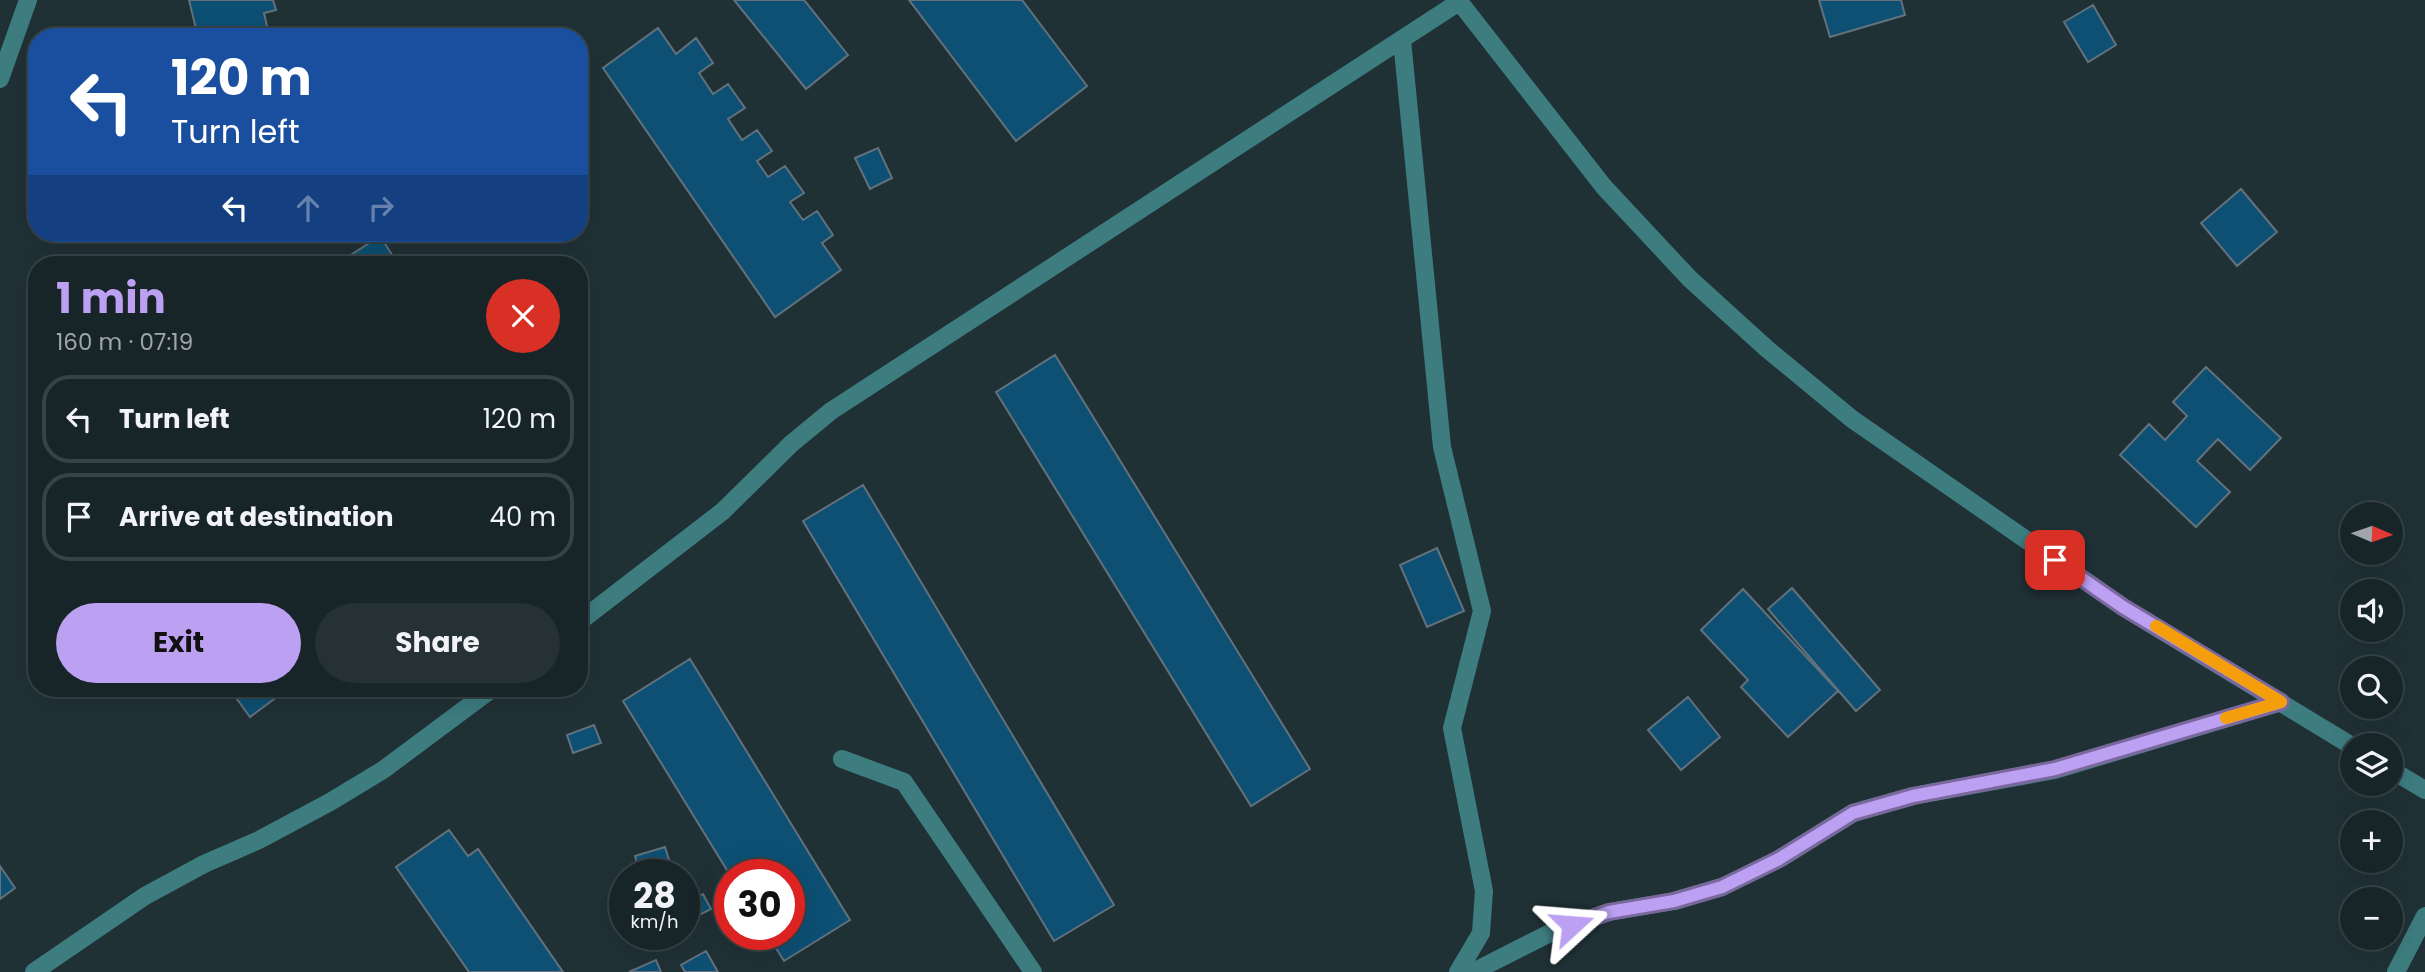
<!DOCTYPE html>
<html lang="en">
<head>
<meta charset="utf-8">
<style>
  body { margin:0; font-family:Poppins,sans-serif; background:#253134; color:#f1f3f6; height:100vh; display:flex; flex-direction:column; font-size:26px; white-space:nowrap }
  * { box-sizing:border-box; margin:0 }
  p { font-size:23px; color:#9fa5a8 }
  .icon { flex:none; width:38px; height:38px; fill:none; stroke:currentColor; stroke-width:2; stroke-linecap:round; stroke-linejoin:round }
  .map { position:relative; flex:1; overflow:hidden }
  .panel { position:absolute; left:28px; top:256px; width:560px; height:441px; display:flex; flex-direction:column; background:#182528; border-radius:28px; box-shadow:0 7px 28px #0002,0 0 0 2px #364245 }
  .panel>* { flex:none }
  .guide { position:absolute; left:28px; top:28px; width:560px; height:214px; border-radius:28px; box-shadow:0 7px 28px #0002,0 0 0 2px #364245; background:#1a4fa0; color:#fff; overflow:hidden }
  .needle { width:46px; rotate:92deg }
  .fabs { position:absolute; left:2340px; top:502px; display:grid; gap:14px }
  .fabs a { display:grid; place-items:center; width:63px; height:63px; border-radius:50%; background:#182528; box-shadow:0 7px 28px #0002,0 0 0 2px #364245; font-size:35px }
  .speed { position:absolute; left:609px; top:859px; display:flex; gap:14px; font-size:35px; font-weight:700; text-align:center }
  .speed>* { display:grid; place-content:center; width:91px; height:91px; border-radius:50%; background:#182528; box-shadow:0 7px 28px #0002,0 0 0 2px #364245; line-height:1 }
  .speed small { font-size:18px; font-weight:400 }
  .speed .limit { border:10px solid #d22; background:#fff; color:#111 }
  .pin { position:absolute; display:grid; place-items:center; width:60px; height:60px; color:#fff; margin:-30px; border-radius:14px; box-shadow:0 4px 10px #0006 }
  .me { position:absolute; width:77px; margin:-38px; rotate:71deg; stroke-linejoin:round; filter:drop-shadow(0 0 5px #0008) }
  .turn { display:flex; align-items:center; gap:24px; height:147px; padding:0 28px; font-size:32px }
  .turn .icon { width:91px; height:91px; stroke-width:2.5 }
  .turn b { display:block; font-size:49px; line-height:60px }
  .lanes { display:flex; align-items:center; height:66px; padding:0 28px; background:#0003; justify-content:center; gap:35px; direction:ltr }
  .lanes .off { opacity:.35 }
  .round { display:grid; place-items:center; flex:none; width:74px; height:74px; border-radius:37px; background:#253134 }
  .headline { display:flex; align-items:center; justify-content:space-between; height:119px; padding:0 28px }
  h1 { font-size:42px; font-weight:700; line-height:52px; color:#bca0f2 }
  .primary-button { display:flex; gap:14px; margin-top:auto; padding:14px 28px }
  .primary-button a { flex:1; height:80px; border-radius:42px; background:#bca0f2; color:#111; font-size:28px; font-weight:700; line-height:80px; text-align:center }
  .primary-button a+a { background:#253134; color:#f1f3f6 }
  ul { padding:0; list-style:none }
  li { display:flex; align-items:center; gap:21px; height:88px; margin:0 14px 10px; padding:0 14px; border:4px solid #364245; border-radius:28px }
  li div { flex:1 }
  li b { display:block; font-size:26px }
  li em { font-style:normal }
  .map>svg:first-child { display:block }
  .building { fill:#0d5074; stroke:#63717c; stroke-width:2 }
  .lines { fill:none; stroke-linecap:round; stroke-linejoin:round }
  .minor { stroke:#3d7d80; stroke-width:18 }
  .route-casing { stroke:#7a689d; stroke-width:18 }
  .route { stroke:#bca0f2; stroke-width:12 }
  .slow { stroke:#f59e0b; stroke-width:12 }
</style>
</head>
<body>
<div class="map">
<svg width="2425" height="972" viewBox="0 0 2425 972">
  <rect width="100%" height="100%" fill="#203136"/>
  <!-- building -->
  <path class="building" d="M189,0H273L276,10L264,13L269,35L284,31L285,37H198Z
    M734,0H804L848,55L806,89Z
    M909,0H1022L1087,86L1016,141Z
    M1819,0H1901L1905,15L1830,37Z
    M2093,5L2116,45L2088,62L2064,22Z
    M658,28L676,54L696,38L713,63L699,73L713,94L728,84L745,108L728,119L742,140L757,130L772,151L757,161L768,177L785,166L804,193L790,202L803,220L817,211L833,235L822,243L841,270L775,317L603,68Z
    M878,148L892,178L870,189L855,158Z
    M2241,189L2277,232L2237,266L2201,223Z
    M380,236L398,264H337Z
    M1055,355L1310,769L1251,806L996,392Z
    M2206,367L2281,438L2250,470L2218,439L2197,461L2230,492L2196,527L2120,455L2149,424L2165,440L2187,416L2173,402Z
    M863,485L1114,905L1054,941L803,521Z
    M1437,548L1464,611L1427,627L1400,565Z
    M1792,588L1880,690L1856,711L1768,609Z
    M1743,589L1838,691L1788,737L1741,687L1748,680L1701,630Z
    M690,659L850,920L784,961L767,934H789V875H730L623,701Z
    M229,688H289L250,717Z
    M1688,697L1720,737L1681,770L1648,730Z
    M594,725L601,743L573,753L567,735Z
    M449,830L468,856L478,849L563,972H469L396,867Z
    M665,847L672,869L653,875H640L635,856Z
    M0,866L15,888L0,899Z
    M703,894L711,909L695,917L687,902Z
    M706,951L718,972H685L681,965Z
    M656,960L661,972H629Z"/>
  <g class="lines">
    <!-- minor -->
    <path class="minor" d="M1458,0L1604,187L1690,279L1766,348L1852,419L2123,607L2352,746
      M1402,40L1442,447L1482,611L1452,728L1484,891L1481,933L1458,972
      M0,79L28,0
      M579,622L723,511L791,444L831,411L1459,2
      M842,759L904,782L1033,972
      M2390,769L2425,790
      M34,972L145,896L204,864L259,840L330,802L383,770L493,688
      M1473,972L1554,931L1609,912L1674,901L1722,887L1779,859L1853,813L1913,796L2055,770L2281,702
      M2396,972L2425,916"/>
  </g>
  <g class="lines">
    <!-- route casing -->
    <g class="route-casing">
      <path id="route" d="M1572,925L1609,912L1674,901L1722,887L1779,859L1853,813L1913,796L2055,769L2281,702L2123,607L2055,560"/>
    </g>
    <!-- route -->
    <use href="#route" class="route"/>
    <!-- slow -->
    <path class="slow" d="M2156,626L2281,702L2226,718"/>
  </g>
</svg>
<div class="fabs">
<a><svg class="needle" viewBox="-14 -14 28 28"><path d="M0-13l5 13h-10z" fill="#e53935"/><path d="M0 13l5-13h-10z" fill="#9fa5a8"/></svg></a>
<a><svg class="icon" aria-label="sound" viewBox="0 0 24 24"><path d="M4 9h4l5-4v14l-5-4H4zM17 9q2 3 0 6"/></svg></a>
<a><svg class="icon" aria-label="search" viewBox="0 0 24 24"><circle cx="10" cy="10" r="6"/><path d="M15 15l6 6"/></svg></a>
<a><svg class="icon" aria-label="layers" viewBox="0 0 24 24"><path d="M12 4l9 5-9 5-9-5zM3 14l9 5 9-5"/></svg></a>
<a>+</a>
<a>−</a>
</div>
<div class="speed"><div>28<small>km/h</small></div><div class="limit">30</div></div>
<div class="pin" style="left:2055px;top:560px;background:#d93025"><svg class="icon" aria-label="arrive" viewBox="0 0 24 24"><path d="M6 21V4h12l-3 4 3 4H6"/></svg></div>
<svg class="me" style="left:1572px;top:925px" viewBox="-20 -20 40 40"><path d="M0-17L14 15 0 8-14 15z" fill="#bca0f2" stroke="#fff" stroke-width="4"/></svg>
<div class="guide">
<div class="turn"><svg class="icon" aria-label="left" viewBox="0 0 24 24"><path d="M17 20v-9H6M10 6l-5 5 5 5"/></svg><div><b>120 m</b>Turn left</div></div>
<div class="lanes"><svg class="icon" aria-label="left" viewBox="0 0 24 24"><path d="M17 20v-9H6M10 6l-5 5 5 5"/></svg><svg class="icon off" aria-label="ahead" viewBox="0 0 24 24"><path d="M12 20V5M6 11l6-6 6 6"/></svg><svg class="icon off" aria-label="right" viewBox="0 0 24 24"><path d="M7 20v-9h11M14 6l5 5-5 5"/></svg></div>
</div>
<section class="panel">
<div class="headline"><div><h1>1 min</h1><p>160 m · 07:19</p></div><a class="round" style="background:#d93025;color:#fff"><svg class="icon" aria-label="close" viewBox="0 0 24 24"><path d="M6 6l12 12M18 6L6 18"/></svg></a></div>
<ul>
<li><svg class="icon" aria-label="left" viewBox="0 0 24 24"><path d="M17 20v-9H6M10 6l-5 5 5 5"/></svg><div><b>Turn left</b></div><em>120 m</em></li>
<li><svg class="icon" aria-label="arrive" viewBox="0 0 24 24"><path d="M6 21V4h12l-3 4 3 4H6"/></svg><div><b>Arrive at destination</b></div><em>40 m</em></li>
</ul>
<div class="primary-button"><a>Exit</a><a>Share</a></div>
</section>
</div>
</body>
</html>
